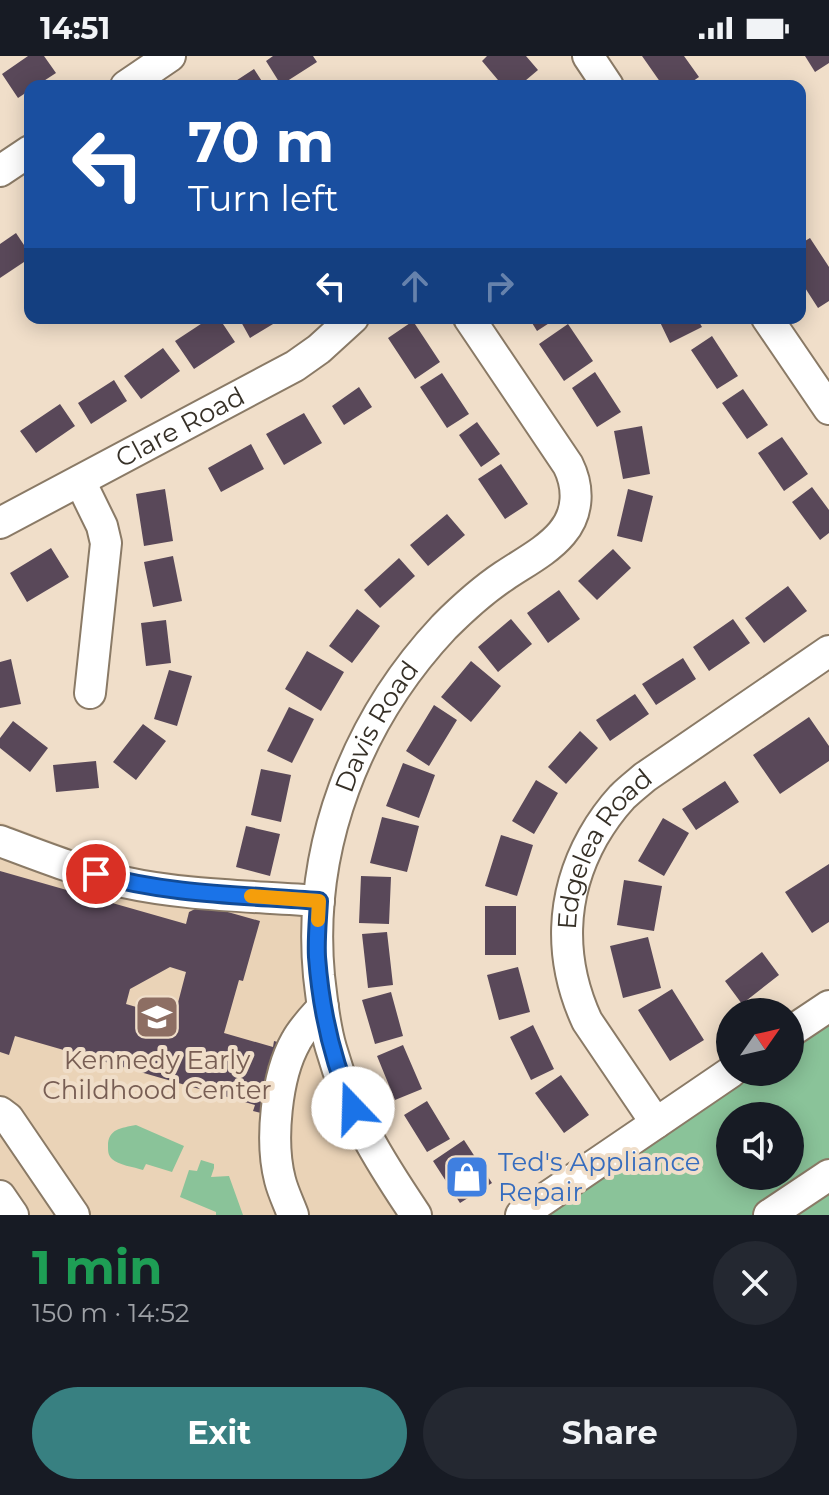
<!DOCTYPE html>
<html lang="en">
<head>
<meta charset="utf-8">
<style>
  body { margin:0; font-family:Montserrat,sans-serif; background:#242831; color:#f1f3f6; height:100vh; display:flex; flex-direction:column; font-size:30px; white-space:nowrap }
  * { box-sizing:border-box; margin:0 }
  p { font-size:26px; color:#9ea1a6 }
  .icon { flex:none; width:44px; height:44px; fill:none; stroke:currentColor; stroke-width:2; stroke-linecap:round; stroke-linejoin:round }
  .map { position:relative; height:1159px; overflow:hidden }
  .drawer { display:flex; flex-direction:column; background:#171b24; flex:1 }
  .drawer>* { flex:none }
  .top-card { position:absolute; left:24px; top:24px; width:782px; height:244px; border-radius:16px; box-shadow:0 4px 20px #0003; background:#1a4fa0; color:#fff; overflow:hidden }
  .needle { width:52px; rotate:56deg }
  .controls { position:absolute; left:716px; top:942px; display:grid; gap:16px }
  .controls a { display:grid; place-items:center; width:88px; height:88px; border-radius:50%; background:#171b24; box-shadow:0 4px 20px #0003; font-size:40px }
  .pin { position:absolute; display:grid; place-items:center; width:68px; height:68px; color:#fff; margin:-34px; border:4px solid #fff; border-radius:50%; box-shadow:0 2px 8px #0007 }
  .me { position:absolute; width:88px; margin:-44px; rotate:339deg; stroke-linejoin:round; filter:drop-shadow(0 0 6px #0008) }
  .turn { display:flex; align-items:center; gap:28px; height:168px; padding:0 32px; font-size:36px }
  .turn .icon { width:104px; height:104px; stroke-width:2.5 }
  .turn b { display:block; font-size:56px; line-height:68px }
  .lanes { display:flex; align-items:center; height:76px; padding:0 32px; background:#0003; justify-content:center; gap:40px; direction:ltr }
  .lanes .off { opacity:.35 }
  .round { display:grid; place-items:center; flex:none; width:84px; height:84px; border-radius:42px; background:#242831 }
  .summary { display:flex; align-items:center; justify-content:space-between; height:136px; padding:0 32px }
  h1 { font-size:48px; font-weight:700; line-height:60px; color:#1e9e55 }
  .primary-button { display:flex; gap:16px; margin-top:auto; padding:16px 32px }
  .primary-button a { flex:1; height:92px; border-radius:48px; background:#388081; color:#fff; font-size:32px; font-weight:700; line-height:92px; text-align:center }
  .primary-button a+a { background:#242831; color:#f1f3f6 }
  .status { display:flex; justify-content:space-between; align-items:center; height:56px; padding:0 40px; background:#171b24; direction:ltr }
  .status svg { height:22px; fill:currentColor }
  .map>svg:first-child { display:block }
  .built { fill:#ead3b7 }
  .green { fill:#8ac399; fill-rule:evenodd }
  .building { fill:#594859; fill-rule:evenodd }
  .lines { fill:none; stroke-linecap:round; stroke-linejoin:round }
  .minor-casing { stroke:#8a7a66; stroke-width:34 }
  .minor { stroke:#fff; stroke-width:30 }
  .route-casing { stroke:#114b97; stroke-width:20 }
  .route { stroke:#1a73e8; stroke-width:14 }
  .slow { stroke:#f59e0b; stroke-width:14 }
  .labels { text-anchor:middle; stroke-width:8; stroke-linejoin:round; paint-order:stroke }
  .street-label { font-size:26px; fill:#363027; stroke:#f0dec9 }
  .education-label { font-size:26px; fill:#785e54; stroke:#f0dec9 }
  .shop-label { font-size:26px; fill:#366cbe; stroke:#f0dec9; text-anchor:start }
</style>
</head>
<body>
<div class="status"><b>14:51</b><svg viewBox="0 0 49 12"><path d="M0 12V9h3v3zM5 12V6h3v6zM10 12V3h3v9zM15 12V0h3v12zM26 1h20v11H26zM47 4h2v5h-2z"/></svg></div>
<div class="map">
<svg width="829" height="1159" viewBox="0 0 829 1159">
  <rect width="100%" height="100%" fill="#f0dec9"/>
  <!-- built -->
  <path class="built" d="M0,766L123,812L309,830L307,893L403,1159H0Z"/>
  <!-- green -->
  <path class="green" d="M829,966V1159H545L755,1016H790V992ZM730,1060H790V1120H730Z
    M136,1069L184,1090L172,1116L146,1108L143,1114C134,1111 118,1109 112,1103C108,1099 108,1095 108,1090C108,1073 121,1072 136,1069Z
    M201,1104L214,1108V1112L211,1121L229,1120L243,1159H216V1156L180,1141L189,1114L197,1115Z"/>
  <!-- building -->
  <path class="building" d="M28,0H44L56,17L36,30H30V34L18,42L2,18Z
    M273,0H313L317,6L281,29L266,5Z
    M487,0H526L538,14L519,30H503L482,5Z
    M642,0H684L699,21L686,30H663Z
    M805,0H829V7L815,16Z
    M254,13L265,30H228Z
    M16,177L30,198V202L0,222V188Z
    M810,182L829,211V245L818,252L800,224V188Z
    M210,262H219L235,286L194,313L175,285Z
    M243,262H283L250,282L240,264Z
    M529,262H557L537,275Z
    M658,262H697L702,271L670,287Z
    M413,265L440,306L415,323L388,282Z
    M568,268L593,305L564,325L539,288Z
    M712,280L738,320L717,333L691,294Z
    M163,292L180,315L141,343L124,320Z
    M595,316L621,356L597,371L572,332Z
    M442,317L469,358L447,372L420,331Z
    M114,324L127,345L91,368L78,347Z
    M359,331L372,351L344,369L332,350Z
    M743,333L768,369L747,383L722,347Z
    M60,348L75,370L36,397L20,375Z
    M304,357L322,387L284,409L266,378Z
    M477,366L500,398L481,411L459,379Z
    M642,370L650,418L623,423L614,375Z
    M782,381L808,418L784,435L758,397Z
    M251,388L264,413L221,436L208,412Z
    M501,408L528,448L505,463L478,423Z
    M812,431L829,454V477L820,484L792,446Z
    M165,433L173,485L144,490L136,438Z
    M628,433L653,440L642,486L617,480Z
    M447,458L465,479L428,510L410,489Z
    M51,492L69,521L27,546L10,517Z
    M613,493L631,512L597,544L578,525Z
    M173,500L182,545L153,551L144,506Z
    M399,502L415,520L380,552L364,534Z
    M788,530L807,555L764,587L745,562Z
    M559,534L580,563L548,587L527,557Z
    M357,553L380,570L352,607L329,590Z
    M511,563L532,588L498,616L478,591Z
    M733,563L750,587L709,615L693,591Z
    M166,564L171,607L146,610L141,567Z
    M307,595L344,616L321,655L285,633Z
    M683,602L696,623L656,649L642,628Z
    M11,603L21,648L0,652V606Z
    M471,605L501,630L471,666L441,641Z
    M169,614L192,620L177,670L154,663Z
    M635,638L649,658L610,685L596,664Z
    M434,649L457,664L429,710L406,695Z
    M289,651L314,663L292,707L267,695Z
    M809,661L829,690V705L780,738L753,699Z
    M13,665L48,692L30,716L0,692V682Z
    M143,668L166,685L136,724L113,706Z
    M580,675L598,692L566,728L548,711Z
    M96,705L99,732L56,736L53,709Z
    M403,707L435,719L419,762L386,750Z
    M261,713L291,719L281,766L251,759Z
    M536,724L558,737L534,778L512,765Z
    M725,725L739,746L696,774L682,753Z
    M382,761L419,770L407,816L370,807Z
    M663,762L689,777L664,820L638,805Z
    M246,770L280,778L270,820L236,811Z
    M501,779L533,789L517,840L485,830Z
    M829,808V866L812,877L785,836Z
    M0,815L186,868L189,856L203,849L260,865L243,925L239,924L224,977L273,991L274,985L281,987L261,1057L253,1055L255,1049L15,980L9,999L0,996ZM170,911L186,916L174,962L126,948L130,933Z
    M361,820L391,821L389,868L359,867Z
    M624,824L662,830L654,875L617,869Z
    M485,850H516V899H485Z
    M387,876L393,929L368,932L362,878Z
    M648,881L661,932L623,942L610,890Z
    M762,896L779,919L742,948L725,925Z
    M518,911L530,956L499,964L487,919Z
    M672,933L704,984L670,1005L638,954Z
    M391,936L403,980L375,988L362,944Z
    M533,969L554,1013L531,1024L510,981Z
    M403,989L422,1033L395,1044L377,1000Z
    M561,1019L589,1059L564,1077L535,1037Z
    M427,1045L450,1083L427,1096L404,1059Z
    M464,1084L492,1127L460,1147L433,1105Z"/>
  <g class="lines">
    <!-- minor casing -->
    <g class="minor-casing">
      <g id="minor">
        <path d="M588,0L608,30"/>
        <path d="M126,30L170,0"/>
        <path d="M0,115L30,95"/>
        <path d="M767,262L829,353"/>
        <path d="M80,425L102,470L106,487L90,637"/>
        <path id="s1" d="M0,467L295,310L319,293L353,262"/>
        <path d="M0,785C40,800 81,816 123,826C186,840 254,840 319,845"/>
        <path d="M790,976L829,950"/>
        <path d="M0,1056L8,1062L74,1159"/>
        <path id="s2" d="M656,1067L587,965C559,904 560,840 593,781C601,767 611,753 622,741C629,734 638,727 645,721L829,595"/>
        <path d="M0,1140L13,1159"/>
        <path d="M293,1159C289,1148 283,1136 280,1124C270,1086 276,1020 296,985C303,972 313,962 323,951"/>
        <path id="s3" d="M416,1159C379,1104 349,1056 331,992C324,969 322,944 319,920C307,791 356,665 444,571C462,553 483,534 504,520C523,507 547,495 562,477C579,457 579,431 568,409L469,262"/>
        <path d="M521,1159L731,1016"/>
        <path d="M769,1159L829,1119"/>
      </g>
    </g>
    <!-- minor -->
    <use href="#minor" class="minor"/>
  </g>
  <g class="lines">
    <!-- route casing -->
    <g class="route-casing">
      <path id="route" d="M96,818C169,839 244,839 319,845C318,864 316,883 317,901C321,954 332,1004 353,1052"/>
    </g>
    <!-- route -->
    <use href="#route" class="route"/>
    <!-- slow -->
    <path class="slow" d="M251,840L319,845L318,864"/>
  </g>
  <!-- icons -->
  <defs>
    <g id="school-square" transform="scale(2.3)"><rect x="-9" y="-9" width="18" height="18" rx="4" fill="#8d6e63" stroke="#f0dec9"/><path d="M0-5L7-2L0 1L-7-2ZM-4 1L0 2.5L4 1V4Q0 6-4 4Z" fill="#fff"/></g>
    <g id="shop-square" transform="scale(2.3)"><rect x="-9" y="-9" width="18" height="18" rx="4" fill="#3f7fe0" stroke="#f0dec9"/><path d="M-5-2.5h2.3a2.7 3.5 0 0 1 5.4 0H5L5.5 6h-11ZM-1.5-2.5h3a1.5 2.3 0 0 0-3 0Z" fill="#fff"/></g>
  </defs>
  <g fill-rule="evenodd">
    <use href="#school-square" x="157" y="961"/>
    <use href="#shop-square" x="467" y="1121"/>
  </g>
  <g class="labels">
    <!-- street labels -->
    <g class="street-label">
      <text dy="9" stroke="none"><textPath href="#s1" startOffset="204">Clare Road</textPath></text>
      <text dy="9" stroke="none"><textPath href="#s3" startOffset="522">Davis Road</textPath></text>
      <text dy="9" stroke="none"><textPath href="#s2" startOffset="308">Edgelea Road</textPath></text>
    </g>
    <!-- education labels -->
    <g class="education-label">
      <text x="157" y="1013">Kennedy Early<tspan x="157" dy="30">Childhood Center</tspan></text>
    </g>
    <!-- shop labels -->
    <g class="shop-label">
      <text x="498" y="1115">Ted's Appliance<tspan x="498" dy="30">Repair</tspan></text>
    </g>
  </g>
</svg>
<div class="controls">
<a><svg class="needle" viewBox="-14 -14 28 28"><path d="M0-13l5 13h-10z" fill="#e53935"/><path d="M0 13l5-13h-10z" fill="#9ea1a6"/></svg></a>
<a><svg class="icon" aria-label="sound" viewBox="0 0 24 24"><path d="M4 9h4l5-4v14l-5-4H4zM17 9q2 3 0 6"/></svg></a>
</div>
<div class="pin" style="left:96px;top:818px;background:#d93025"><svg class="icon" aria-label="arrive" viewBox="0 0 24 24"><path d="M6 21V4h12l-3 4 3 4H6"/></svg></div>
<svg class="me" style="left:353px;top:1052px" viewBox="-20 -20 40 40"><circle r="19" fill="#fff"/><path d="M0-13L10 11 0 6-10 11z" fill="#1a73e8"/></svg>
<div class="top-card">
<div class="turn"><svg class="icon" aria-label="left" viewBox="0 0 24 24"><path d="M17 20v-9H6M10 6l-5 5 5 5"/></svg><div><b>70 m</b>Turn left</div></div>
<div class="lanes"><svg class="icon" aria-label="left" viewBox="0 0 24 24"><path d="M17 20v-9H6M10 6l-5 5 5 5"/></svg><svg class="icon off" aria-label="ahead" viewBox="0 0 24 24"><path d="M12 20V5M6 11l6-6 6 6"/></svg><svg class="icon off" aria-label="right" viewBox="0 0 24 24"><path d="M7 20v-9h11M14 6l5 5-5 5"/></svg></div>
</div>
</div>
<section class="drawer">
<div class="summary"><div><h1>1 min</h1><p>150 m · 14:52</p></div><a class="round"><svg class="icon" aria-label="close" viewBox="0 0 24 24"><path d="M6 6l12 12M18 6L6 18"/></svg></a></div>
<div class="primary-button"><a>Exit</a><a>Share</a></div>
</section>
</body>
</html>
